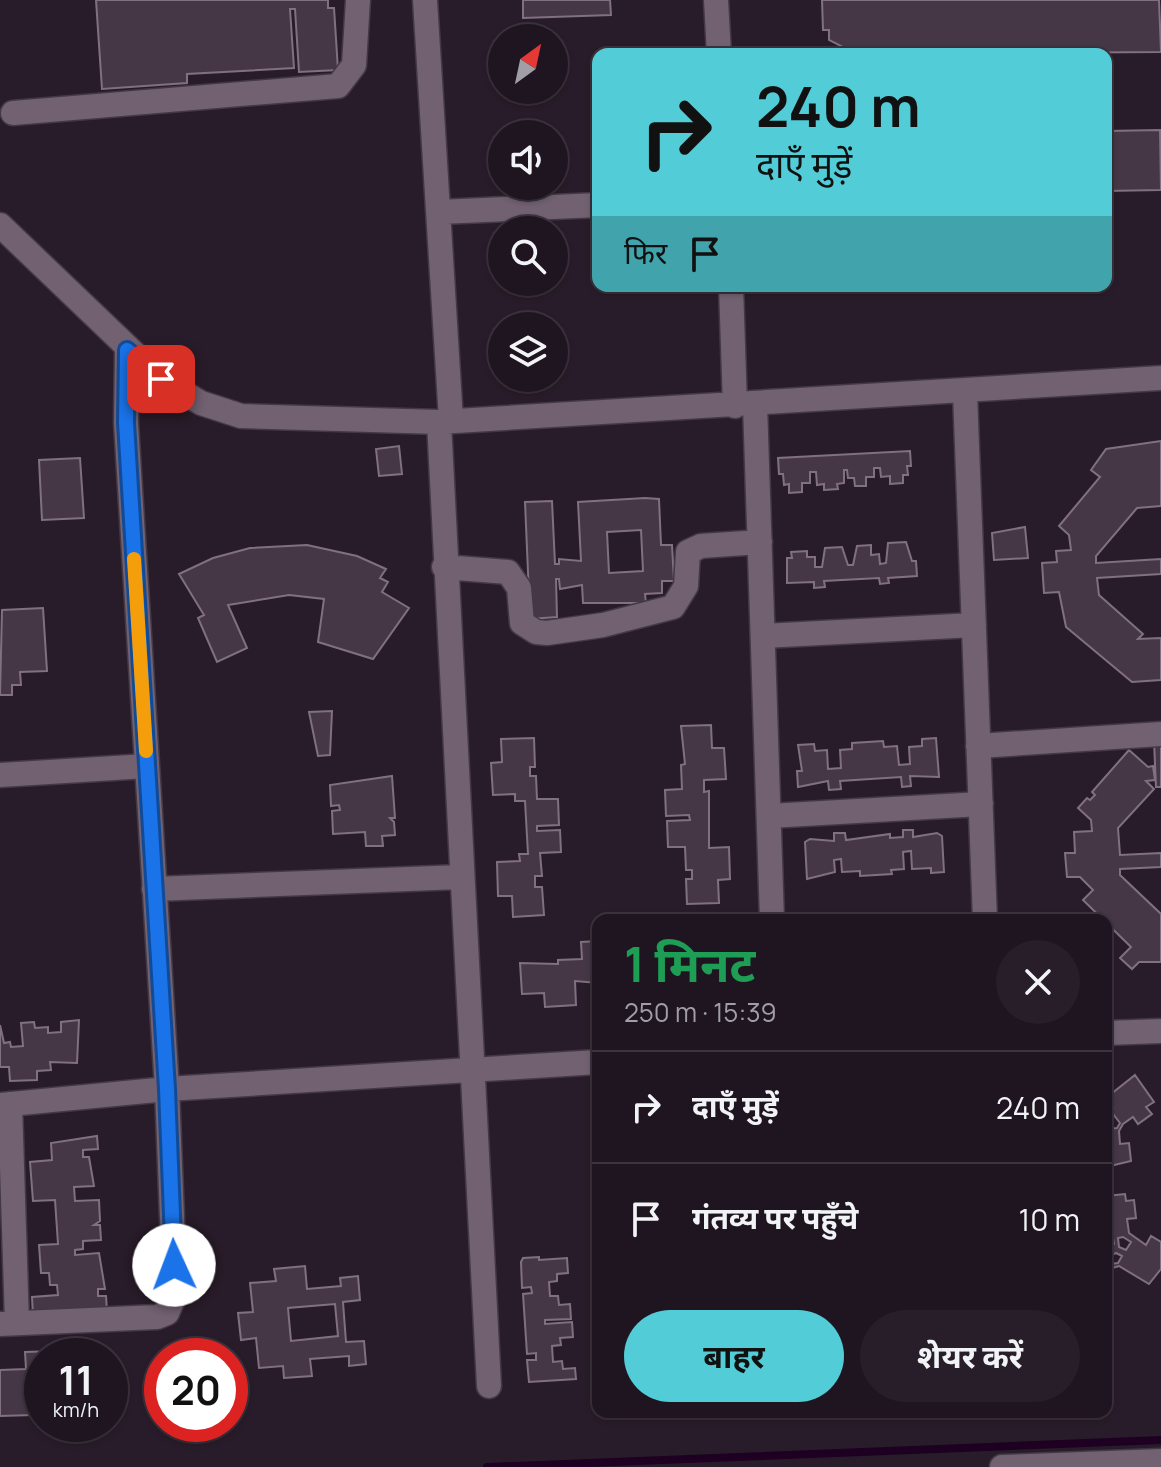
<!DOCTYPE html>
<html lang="hi">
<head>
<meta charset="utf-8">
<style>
  body { margin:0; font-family:Manrope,"Noto Sans Devanagari",sans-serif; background:#271e29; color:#f1f3f6; height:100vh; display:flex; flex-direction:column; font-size:30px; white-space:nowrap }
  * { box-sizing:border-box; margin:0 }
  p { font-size:26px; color:#a19fa5 }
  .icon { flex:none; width:44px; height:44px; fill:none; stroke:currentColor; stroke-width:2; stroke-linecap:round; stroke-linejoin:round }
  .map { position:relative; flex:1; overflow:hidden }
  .drawer { position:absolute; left:592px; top:914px; width:520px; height:504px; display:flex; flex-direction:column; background:#1f1520; border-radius:16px; box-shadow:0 2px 6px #0004,0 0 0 2px #3c343e }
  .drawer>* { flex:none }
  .banner { position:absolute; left:592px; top:48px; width:520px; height:244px; border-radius:16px; box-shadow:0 2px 6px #0004,0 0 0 2px #3c343e; background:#52ccd6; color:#111; overflow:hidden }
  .needle { width:52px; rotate:33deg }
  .tools { position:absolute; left:488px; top:24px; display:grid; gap:16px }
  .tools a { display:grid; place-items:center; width:80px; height:80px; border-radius:50%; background:#1f1520; box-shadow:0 2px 6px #0004,0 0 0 2px #3c343e; font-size:40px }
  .speed { position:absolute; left:24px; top:1338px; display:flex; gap:16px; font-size:40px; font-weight:700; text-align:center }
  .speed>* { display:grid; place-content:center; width:104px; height:104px; border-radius:50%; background:#1f1520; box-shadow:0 2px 6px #0004,0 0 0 2px #3c343e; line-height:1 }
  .speed small { font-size:20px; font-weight:400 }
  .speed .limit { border:12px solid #d22; background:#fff; color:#111 }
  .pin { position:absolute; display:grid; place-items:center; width:68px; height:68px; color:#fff; margin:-34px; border-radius:16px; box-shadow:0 4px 12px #0006 }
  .me { position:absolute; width:88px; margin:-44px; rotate:358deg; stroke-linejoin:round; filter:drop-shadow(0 0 6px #0008) }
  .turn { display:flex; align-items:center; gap:28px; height:168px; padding:0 32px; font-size:36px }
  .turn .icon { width:104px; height:104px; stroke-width:2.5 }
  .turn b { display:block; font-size:56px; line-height:68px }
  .then { display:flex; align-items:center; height:76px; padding:0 32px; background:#0003; gap:16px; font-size:30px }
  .round { display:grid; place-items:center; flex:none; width:84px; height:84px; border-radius:42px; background:#271e29 }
  .overview { display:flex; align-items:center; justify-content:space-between; height:136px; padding:0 32px }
  h1 { font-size:48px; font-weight:700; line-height:60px; color:#1e9e55 }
  .action { display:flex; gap:16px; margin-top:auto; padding:16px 32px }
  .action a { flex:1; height:92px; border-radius:48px; background:#52ccd6; color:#111; font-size:32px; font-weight:700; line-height:92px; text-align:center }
  .action a+a { background:#271e29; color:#f1f3f6 }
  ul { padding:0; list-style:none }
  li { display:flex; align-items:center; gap:24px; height:112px; padding:0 32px; border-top:2px solid #3c343e }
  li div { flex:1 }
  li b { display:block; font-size:30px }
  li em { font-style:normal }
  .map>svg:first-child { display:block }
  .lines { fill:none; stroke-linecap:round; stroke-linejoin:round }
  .stream { stroke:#1e0022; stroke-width:8 }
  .building { fill:#463746; stroke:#807080; stroke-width:2; fill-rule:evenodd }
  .minor-casing { stroke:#433944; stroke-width:27 }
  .minor { stroke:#716171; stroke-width:24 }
  .route-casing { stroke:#114b97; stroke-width:20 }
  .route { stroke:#1a73e8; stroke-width:14 }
  .slow { stroke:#f59e0b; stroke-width:14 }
</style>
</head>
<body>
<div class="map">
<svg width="1161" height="1467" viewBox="0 0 1161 1467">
  <rect width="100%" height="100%" fill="#291c2a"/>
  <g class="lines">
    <!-- stream -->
    <path class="stream" d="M487,1467L1161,1440"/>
  </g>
  <!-- building -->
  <path class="building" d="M96,0H328V8H334L338,70L299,72L295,9H290L294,68L187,74V83L102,89Z
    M523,0H610L611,15L523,18Z
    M822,0H1159L1161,52L847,54V49L829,40V30H823Z
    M1160,130L1161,190L1106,191V131Z
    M1161,441V506L1137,508L1096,556V563L1161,559V574L1097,578L1099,595L1143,634L1138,639L1161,638V680L1132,682L1066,627L1059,592L1044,593L1042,563L1057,562L1056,551L1071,550L1069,535L1059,526L1100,477L1091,470L1106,449Z
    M399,446L402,474L379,476L376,449Z
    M910,451L911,466H907L908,475H903V483L890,484V476L881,477L880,468H874V477H866V486H855L854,478H848L847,470H844V483L837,484L838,489L824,490V484L817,485L816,472H810V483H802V492L789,493V484L784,485L783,474H779L778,458Z
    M80,458L84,518L42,520L39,460Z
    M645,498L659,499L661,545H672L674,581H662V593L645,594L646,603H583L582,585L560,589L559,579H556L557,617L530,619L525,502L552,501L555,564H559V559L581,561L578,502ZM641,530L643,571L609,573L607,532Z
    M1025,527L1028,558L994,560L992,533Z
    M906,542L912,561H916L917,576L888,578L889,583L880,584L879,578L824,581L825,587L814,588V582L787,583V558H792L791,552L807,551V557H815V567H822L825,548L842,547L848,565H853L857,546L871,545V555L879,554L880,564L886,563L888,543Z
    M307,545L357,556L386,569L380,578L388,582L382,592L409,608L373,659L318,642L324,599L289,595L228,605L247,648L217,662L198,618L204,615L179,574L213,558L250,548Z
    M43,608L47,671L20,672L21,685H12V695H0L2,610Z
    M332,711L330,755L318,756L309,712Z
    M711,725L712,748H724L726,779L704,780V792L709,791V848L729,847L730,879L718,880L719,903L687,904L686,879H692V870H686L685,847H668L667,821L690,820L689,815L666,816L665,790L682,789L681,765L685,764L681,726Z
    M534,738L535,767H530V776H536L537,799H558L559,825L537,826V831L560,830L561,852L540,853L542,876H535V887H542L544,915L513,917L512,896H498L497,862L520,861L519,854H528L525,801H515V794L493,795L491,763L502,762L501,739Z
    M936,738L939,777L910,776L911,786L902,787L901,777L840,781L841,789L829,790L828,781L798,787L797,771H802L798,745L814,744L815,751L827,750L828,769L841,768L840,750L852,749V743L883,741L884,747L897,746L899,765L910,764L909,747L922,746V739Z
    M1154,741H1161V787H1156Z
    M1129,750L1148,767L1153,766L1155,780L1146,781L1154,789L1118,828L1120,855L1161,853V867L1120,869V875L1161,914V962H1139L1132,969L1120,958L1131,947L1083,900L1093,890L1080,877H1067L1065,853H1075L1074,832L1092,831L1091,820L1078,808L1087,798L1090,800L1095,795L1092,792Z
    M392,776L395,818H390L394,822L395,835L382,836L383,846H366L365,832L333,834L332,811L340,810L339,805L331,806L330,785Z
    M903,830H913V837L937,833L942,836L944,872L931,873V868L912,869L911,851L903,852L904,869L891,870L892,874L860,876V871L842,872L841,859L834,860L835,872L807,879L805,842L810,839L834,841V833H845L846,840L890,834V838L903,837Z
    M598,941V983L575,981L576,1005L545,1007L544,993L522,994L520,963L558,964V960L582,959L581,942Z
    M79,1020L77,1063L50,1062L51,1070L37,1071V1080L10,1081L9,1067H0V1025L4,1043L10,1042L11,1047L23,1046L21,1023L34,1022L35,1028L48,1027V1033L61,1032V1022Z
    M1135,1075L1154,1102L1146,1107L1152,1114L1138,1124L1133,1117L1123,1124L1119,1131L1120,1144L1129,1143L1131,1161L1106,1167V1113L1113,1108L1106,1104V1098ZM1113,1114L1120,1123L1117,1128L1108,1129L1107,1119Z
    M97,1136L98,1149L83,1150V1157H89L94,1186L74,1187L75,1201L99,1200L100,1221L94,1225H100L101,1240L83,1241V1249L75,1250V1255L99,1253L105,1289H98V1296H106L107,1311L33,1316L32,1297L58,1295L57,1285H50L49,1273H41L39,1245L58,1244L55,1200L33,1201L30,1162L52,1160L51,1143Z
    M1125,1194L1126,1201L1134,1200L1136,1218L1127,1219L1129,1233L1146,1245L1151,1236L1161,1242V1269L1149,1284L1119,1266L1106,1270V1248L1114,1244L1113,1238L1106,1239V1196ZM1123,1237L1131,1242L1126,1250L1119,1247L1118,1238ZM1116,1253L1122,1256L1118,1263L1110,1264L1107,1258Z
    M539,1257V1260L567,1258L568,1273L557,1274V1281L549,1282L550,1296H558L559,1305L570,1304L571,1319L545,1320V1324L572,1322L573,1337L560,1338L561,1345L552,1346L553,1362L562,1361L563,1369L575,1368L576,1379L529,1382L527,1360H536V1353L527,1354L523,1294L532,1293L531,1287L522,1288L521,1262L523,1258Z
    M305,1266L307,1289L341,1286L340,1278L358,1276L360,1300L343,1302L346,1342L364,1341L366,1364L349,1366V1356L310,1359L312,1376L284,1378L283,1366L259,1368L256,1338L241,1340L238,1313L253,1312L250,1283L276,1281L274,1269ZM335,1304L338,1336L291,1341L288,1308Z
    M55,1351V1356H42V1393H31L33,1415L0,1416V1370L26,1369L25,1352Z"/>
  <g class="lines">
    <!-- minor casing -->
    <g class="minor-casing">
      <path id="minor" d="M425,0L451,420
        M716,0L719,54
        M13,113L338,86L354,65L358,0
        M439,212L598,205
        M0,225L161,379L201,403L241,416L439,422L1161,378
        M731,286L735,406
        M965,393L985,920
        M755,404L772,920
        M439,422L489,1386
        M444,567L508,572L519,588L522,623L536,632L547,633L603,625L673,607L686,586L688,552L701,546L760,542
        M763,636L974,625
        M978,746L1161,734
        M0,775L147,766
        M769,816L981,804
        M154,889L460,877
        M1106,1033L1161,1031
        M10,1104L17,1323
        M0,1105L167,1089L598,1062
        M0,1324L157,1317L167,1313L175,1295L167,1089L126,423L127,350
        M1002,1467L1161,1461"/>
    </g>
    <!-- minor -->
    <use href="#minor" class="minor"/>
  </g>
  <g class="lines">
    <!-- route casing -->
    <g class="route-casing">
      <path id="route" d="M161,379L127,350L126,423L167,1089L174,1265"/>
    </g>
    <!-- route -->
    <use href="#route" class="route"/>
    <!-- slow -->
    <path class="slow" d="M134,559L146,751"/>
  </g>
</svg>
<div class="tools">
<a><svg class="needle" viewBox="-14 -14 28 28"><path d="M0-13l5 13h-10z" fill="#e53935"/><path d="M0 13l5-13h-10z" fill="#a19fa5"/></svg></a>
<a><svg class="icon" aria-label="sound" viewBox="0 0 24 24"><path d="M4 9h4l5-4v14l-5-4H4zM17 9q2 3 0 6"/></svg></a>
<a><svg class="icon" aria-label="search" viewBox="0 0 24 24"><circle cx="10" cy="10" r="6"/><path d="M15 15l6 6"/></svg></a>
<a><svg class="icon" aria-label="layers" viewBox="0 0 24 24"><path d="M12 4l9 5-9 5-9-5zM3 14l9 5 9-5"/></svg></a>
</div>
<div class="speed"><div>11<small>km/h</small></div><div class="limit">20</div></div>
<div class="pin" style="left:161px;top:379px;background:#d93025"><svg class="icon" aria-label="arrive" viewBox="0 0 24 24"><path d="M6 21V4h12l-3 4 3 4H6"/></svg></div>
<svg class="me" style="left:174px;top:1265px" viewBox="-20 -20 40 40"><circle r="19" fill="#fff"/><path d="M0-13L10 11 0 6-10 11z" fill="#1a73e8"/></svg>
<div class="banner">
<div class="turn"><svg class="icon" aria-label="right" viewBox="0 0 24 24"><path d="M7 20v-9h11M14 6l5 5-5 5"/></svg><div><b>240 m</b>दाएँ मुड़ें</div></div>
<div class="then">फिर<svg class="icon" aria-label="arrive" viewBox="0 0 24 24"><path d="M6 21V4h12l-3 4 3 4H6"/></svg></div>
</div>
<section class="drawer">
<div class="overview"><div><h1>1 मिनट</h1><p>250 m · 15:39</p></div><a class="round"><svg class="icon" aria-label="close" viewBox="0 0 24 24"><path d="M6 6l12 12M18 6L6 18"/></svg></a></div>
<ul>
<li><svg class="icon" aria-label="right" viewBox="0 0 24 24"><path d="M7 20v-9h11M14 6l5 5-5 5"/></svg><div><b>दाएँ मुड़ें</b></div><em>240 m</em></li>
<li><svg class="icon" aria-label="arrive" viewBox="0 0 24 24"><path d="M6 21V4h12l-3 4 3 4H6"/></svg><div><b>गंतव्य पर पहुँचे</b></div><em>10 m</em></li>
</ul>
<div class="action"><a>बाहर</a><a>शेयर करें</a></div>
</section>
</div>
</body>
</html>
